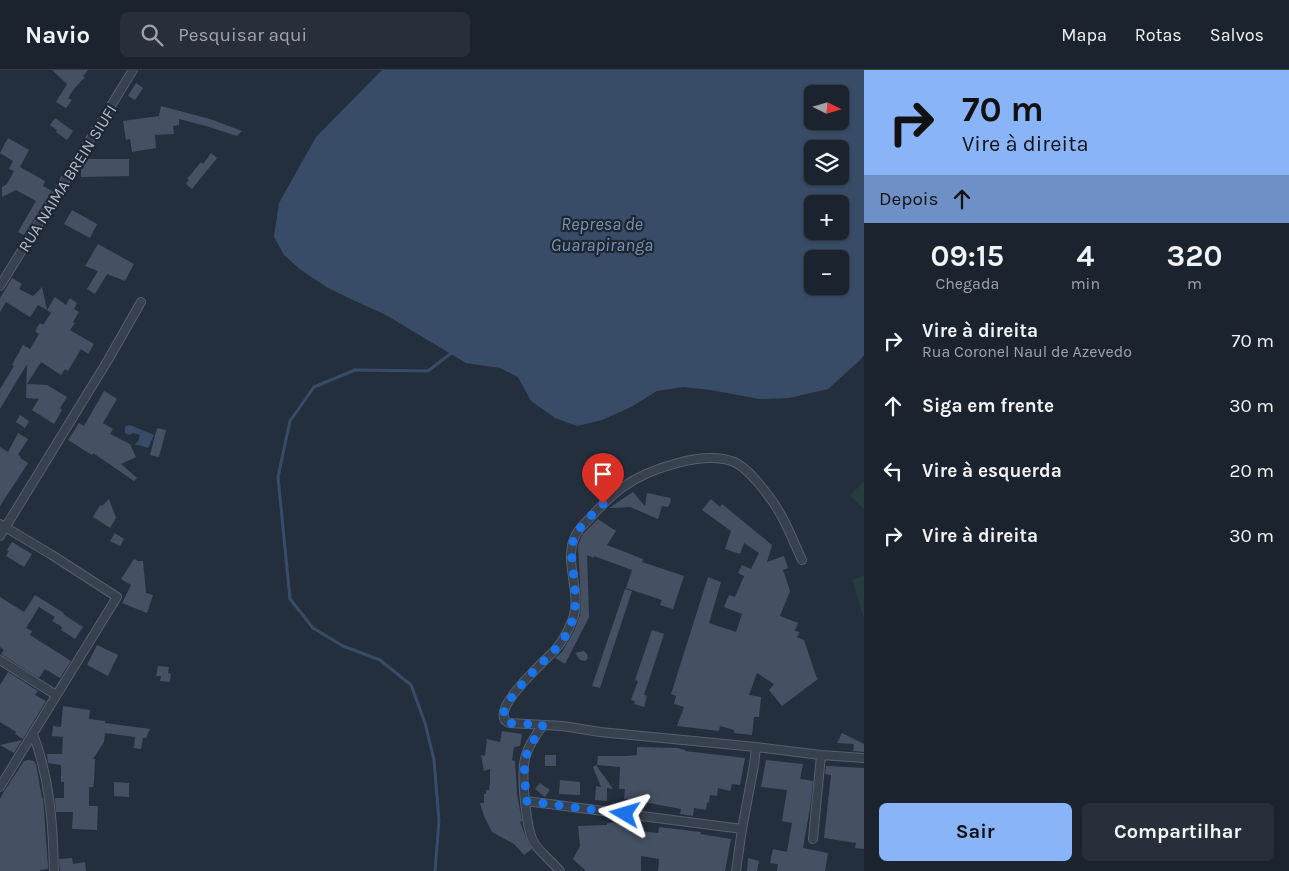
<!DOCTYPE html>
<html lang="pt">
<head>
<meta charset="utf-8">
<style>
  body { margin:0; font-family:Karla,sans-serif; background:#282f3a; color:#f1f3f6; height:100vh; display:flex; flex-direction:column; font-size:19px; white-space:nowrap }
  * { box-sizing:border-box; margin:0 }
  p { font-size:16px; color:#a0a4aa }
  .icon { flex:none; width:28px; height:28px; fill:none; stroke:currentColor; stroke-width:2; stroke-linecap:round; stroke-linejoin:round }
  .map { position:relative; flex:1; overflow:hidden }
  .panel { display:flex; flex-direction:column; background:#1b232e; width:425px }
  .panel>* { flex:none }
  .hud { background:#8ab4f8; color:#111; overflow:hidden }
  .needle { width:32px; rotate:95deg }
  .fabs { position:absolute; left:804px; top:15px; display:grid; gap:10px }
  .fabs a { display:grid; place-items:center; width:45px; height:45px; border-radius:8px; background:#1b232e; box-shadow:0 1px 4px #0004,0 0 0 1px #39404a; font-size:25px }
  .pin { position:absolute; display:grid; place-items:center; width:42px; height:42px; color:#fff; margin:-51px -21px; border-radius:50% 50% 50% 0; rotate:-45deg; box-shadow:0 0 5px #0007 }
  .pin .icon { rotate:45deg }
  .me { position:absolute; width:55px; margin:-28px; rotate:277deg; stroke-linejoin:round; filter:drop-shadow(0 0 4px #0008) }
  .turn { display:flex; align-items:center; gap:18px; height:105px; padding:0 15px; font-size:22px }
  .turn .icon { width:65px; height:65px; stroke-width:2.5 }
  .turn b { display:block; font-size:35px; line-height:42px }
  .then { display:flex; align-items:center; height:48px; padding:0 15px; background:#0003; gap:10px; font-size:19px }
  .eta { display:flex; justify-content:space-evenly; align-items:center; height:85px; text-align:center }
  .eta b { font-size:30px; font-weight:700; line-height:35px }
  .action { display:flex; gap:10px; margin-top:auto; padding:10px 15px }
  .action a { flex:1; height:58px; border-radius:8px; background:#8ab4f8; color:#111; font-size:20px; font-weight:700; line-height:58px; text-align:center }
  .action a+a { background:#282f3a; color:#f1f3f6 }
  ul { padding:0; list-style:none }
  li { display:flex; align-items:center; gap:15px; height:65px; padding:0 15px }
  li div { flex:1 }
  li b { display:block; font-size:19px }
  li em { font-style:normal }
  header { display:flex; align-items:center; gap:30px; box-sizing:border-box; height:70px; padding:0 25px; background:#1b232e; border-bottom:1px solid #39404a }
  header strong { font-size:24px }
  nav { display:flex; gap:28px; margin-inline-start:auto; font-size:18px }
  .search { width:350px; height:45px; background:#282f3a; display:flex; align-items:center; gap:12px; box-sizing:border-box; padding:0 18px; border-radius:8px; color:#a0a4aa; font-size:19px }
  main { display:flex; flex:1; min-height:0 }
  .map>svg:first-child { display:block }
  .green { fill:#263c3f }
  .water { fill:#394c67; fill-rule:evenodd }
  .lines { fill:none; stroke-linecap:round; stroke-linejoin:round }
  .stream { stroke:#394c67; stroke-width:3 }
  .building { fill:#455162 }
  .minor-casing { stroke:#565f6c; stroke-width:10 }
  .minor { stroke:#38414e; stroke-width:8 }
  .route { stroke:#1a73e8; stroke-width:9; stroke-dasharray:0 16.2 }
  .labels { text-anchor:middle; stroke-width:4.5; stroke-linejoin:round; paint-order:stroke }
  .street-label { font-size:16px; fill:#b4bcc9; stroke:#1d2633 }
  .water-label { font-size:18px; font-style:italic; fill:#7c92b1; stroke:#1d2633 }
</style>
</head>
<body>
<header>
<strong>Navio</strong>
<div class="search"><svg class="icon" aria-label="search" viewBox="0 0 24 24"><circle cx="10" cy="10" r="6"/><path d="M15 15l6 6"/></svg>Pesquisar aqui</div>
<nav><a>Mapa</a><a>Rotas</a><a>Salvos</a></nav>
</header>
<main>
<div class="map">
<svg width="864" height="801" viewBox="0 0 864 801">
  <rect width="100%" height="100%" fill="#242f3e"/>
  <!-- green -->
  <path class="green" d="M864,411V439L850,426Z
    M864,506V549L852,510Z"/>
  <!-- water -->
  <path class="water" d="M382,0H864V285L859,291L828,319L789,328L759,329L711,320L683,317L657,321L631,337L602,350L577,356L555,348L531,331L518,307L500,298L466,293L386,245L355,231L328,218L301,200L284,185L274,167L279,133L316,67ZM812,24H840V51H812ZM812,79H840V106H812ZM812,134H840V161H812ZM812,189H840V216H812Z
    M130,355L154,365L148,378L139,375H135L136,373L138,372L140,365L134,363L129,365L125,363V358L126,356Z"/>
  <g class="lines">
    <!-- stream -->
    <path class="stream" d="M435,801L439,751L434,690L425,653L411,615L380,590L343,576L313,558L290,529L278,407L290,351L314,317L355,300L428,301L450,284L454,283"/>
  </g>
  <!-- building -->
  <path class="building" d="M52,0H88L83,6L85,7L74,19L68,28L72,30L66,38L56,32L67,14Z
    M136,13L143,18L135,30L128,26Z
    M161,36L210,49L242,61L237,66L206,56L179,49V55L173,56L174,64L155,65L156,78L132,82L130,69L126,70L123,51L159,46Z
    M55,48L73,61L67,70L56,62L57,60L50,55Z
    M8,68L29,80L20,97L45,111L43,116L52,121L24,165L18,162L36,131L16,120L2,127V117L7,114L14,101L9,99L13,91L0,83Z
    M211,83L217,88L192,119L186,114L189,110L187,109L201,92L203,94Z
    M86,89H129V106L81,107V97Z
    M72,140L97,154L90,168L64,154Z
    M98,174L134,194L125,211L107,204L95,224L87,219L98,201L85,196Z
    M12,208L22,214L19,219L33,226L42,217L47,240L38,235L30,247L6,232L0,242V228Z
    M55,227L66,235L70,228L77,233L74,239L79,242L73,252L75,253L70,260L94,274L88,284L81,279L68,301L65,299L61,305L41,292L27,314L47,315L67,327L60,338L62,340L54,354L32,340L39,329L26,328L27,294L0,339V319L14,296L12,295L23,275L30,279L39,264L35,261L40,253L43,255L51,243L47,240Z
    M104,321L117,329L103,353L113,359L110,364L130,374L136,387L121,394L137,408L134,411L93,383L92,385L68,370L79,353L84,356Z
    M20,345L29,351L25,358L16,352Z
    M157,358L166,360L159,387L150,385Z
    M18,363L28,369L18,385L21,387L20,388L28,393L0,436V377L8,382Z
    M633,422L645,436L647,423L671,428L670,433L668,437L662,436L658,449L630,437L609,438Z
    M109,429L116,448L110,458L93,447L100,435L102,436Z
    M711,429L720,437L722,434L772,475L767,492L784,486L788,498L783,500L790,521L780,546L798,553L795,561L800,562L797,567L804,570L816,606L818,609L782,636L769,620L774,614L757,603L749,625L761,627L759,647H754L752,665L734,663V660L720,656L719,661L677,656L684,637L674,634L676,626L671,624L708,507L721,512L709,553L736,562L742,544L724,537L729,525L735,527L744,506L738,503L742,495L751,499L759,483L744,473L740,484L725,479L731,461L702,440Z
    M598,449L616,461L607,475L643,489L642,492L684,506L673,539L660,535L662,530L626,518L632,500L594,486V488L587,485L589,547L565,594L555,588L562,582L574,561L580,545L581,531L578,476L582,465Z
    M115,463L124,469L120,476L110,471Z
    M12,472L32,484L24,497L6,486L9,481L7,480Z
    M134,489L138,491H143L146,523L153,525L147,543L122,533L131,515L121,509Z
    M625,519L632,521L600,618L592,616Z
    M35,525L64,543L63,544L83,557L75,569L61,560L62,557L52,551L55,547L39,537L26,558L32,561L30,565L71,591L60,608L45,599L39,608L1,584L4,580L0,577V527L24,542Z
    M652,560L664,564L644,625L647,626L644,637L634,634L635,631L631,630L638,611L635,610Z
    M97,575L118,585L108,606L87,595Z
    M584,581L587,584L588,588L585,591L580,590L575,583Z
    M158,596L169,597L168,603L171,604L170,612L160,611L161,606H156Z
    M8,602L33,618L38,621L35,625L46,631L23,669L15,664L16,662L0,652V615Z
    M63,636L90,640L89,649L105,651V653L150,659L146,668H143L141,679L134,678L135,667L105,663L104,672L93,689H95L94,712L93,717H89V736H98L97,760L72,759L73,742H56L55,728H64V712H61V695L48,693L47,684H62L63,667L52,666L53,656L61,657Z
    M502,661L522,664L520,676L514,677L512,690L515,691L517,724L522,751L520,752L529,775L532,779L524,785L514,774L492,762L484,746L480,733H484V724H486V720H489L490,712V699L484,701L481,685L485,686L487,669L500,672Z
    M842,663L864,674V682L853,681L854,674L837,673Z
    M22,670L14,683L0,675Z
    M637,677L677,678L685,680V681L745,688L740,715L732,714L730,721L718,718L717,726L710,725L709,733L707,732L706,740L694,738L693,746L680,744L681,739L644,732L643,739L633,738L634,729H624L625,719H619L620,697L597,695L598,686H627L637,685Z
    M545,685H556V696H545Z
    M28,690L34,691L36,694L42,728H43L48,797V799L40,800V801H0V729L3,723L24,691Z
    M766,690L803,694L800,709L813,711L810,738L803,778L828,783L825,801H777L778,794L770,793L773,779L787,782L792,753L782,751L787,720L761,717Z
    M596,695L613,719L607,718V731L595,730L596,716L601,717L593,697Z
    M826,696L864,698V779L855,778L856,773L824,768L831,705L825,704Z
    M560,710L580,712V725L559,724Z
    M114,712L129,713V727L114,726Z
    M540,713L550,720L545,727L535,719Z
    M614,751L642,755V761L658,763L659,757L701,762L700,764L731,769L725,801H658L659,789L641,786V801H586L573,789L580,776L578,756L607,755V753L615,752Z
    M72,788L73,794L85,792L86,801H60L59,789Z
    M748,788L759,791L757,801H747Z"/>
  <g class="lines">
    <!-- minor casing -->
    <g class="minor-casing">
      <path id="minor" d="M0,216L133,0
        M0,454L52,485L117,527L0,717
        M0,466L108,290L141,232
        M802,490C795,475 789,459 781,445C773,430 749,398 734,392C704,380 648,399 623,417C610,426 600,437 590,448C584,454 576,461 574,469C564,494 583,526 572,551C568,561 562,572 555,580C547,589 485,643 509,653L563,656L600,662L756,677L821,685L864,688
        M0,590L56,625
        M543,655C536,665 527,677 525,689C521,705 526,759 534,773C541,783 552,792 560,801
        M33,664C50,708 53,755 54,801
        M526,731L742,759
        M813,769L821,685
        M736,801L742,759L754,695L756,677"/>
    </g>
    <!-- minor -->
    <use href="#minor" class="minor"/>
  </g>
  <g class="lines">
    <!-- route -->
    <path class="route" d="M603,434C595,442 577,458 574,469C570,478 572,489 573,499C576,530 579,546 561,573C554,583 484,643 509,653L543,655L532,673L524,690L526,731L625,744"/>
  </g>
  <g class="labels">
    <!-- street labels -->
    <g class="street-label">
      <text transform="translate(67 108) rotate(-58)" y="6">RUA NAIMA BREIN SIUFI</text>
    </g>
    <!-- water labels -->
    <g class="water-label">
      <text x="602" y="160">Represa de<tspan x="602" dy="21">Guarapiranga</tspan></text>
    </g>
  </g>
</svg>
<div class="fabs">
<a><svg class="needle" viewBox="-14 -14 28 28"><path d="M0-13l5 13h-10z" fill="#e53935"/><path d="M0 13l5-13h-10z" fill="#a0a4aa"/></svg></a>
<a><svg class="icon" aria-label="layers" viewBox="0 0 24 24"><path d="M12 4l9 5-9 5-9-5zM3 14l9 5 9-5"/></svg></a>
<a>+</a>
<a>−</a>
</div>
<div class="pin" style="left:603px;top:434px;background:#d93025"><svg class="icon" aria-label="arrive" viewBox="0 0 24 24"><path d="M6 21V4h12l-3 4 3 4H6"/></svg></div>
<svg class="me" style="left:625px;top:744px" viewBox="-20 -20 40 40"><path d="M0-17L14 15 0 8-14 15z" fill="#1a73e8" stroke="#fff" stroke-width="4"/></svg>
</div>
<section class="panel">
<div class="hud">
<div class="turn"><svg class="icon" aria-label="right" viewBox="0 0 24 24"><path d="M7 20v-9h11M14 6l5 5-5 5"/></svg><div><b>70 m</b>Vire à direita</div></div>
<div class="then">Depois<svg class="icon" aria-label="ahead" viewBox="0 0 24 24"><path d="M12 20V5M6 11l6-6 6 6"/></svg></div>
</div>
<div class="eta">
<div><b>09:15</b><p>Chegada</p></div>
<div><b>4</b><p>min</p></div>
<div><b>320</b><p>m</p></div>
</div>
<ul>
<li><svg class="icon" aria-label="right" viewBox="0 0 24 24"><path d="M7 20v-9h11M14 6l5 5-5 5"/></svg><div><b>Vire à direita</b><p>Rua Coronel Naul de Azevedo</p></div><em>70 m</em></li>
<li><svg class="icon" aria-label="ahead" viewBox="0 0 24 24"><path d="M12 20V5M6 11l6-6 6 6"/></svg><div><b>Siga em frente</b></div><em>30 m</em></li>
<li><svg class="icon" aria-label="left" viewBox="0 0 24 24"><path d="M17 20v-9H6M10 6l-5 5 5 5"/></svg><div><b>Vire à esquerda</b></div><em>20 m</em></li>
<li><svg class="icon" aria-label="right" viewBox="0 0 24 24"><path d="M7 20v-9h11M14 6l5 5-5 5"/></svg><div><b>Vire à direita</b></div><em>30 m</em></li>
</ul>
<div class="action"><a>Sair</a><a>Compartilhar</a></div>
</section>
</main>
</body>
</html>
